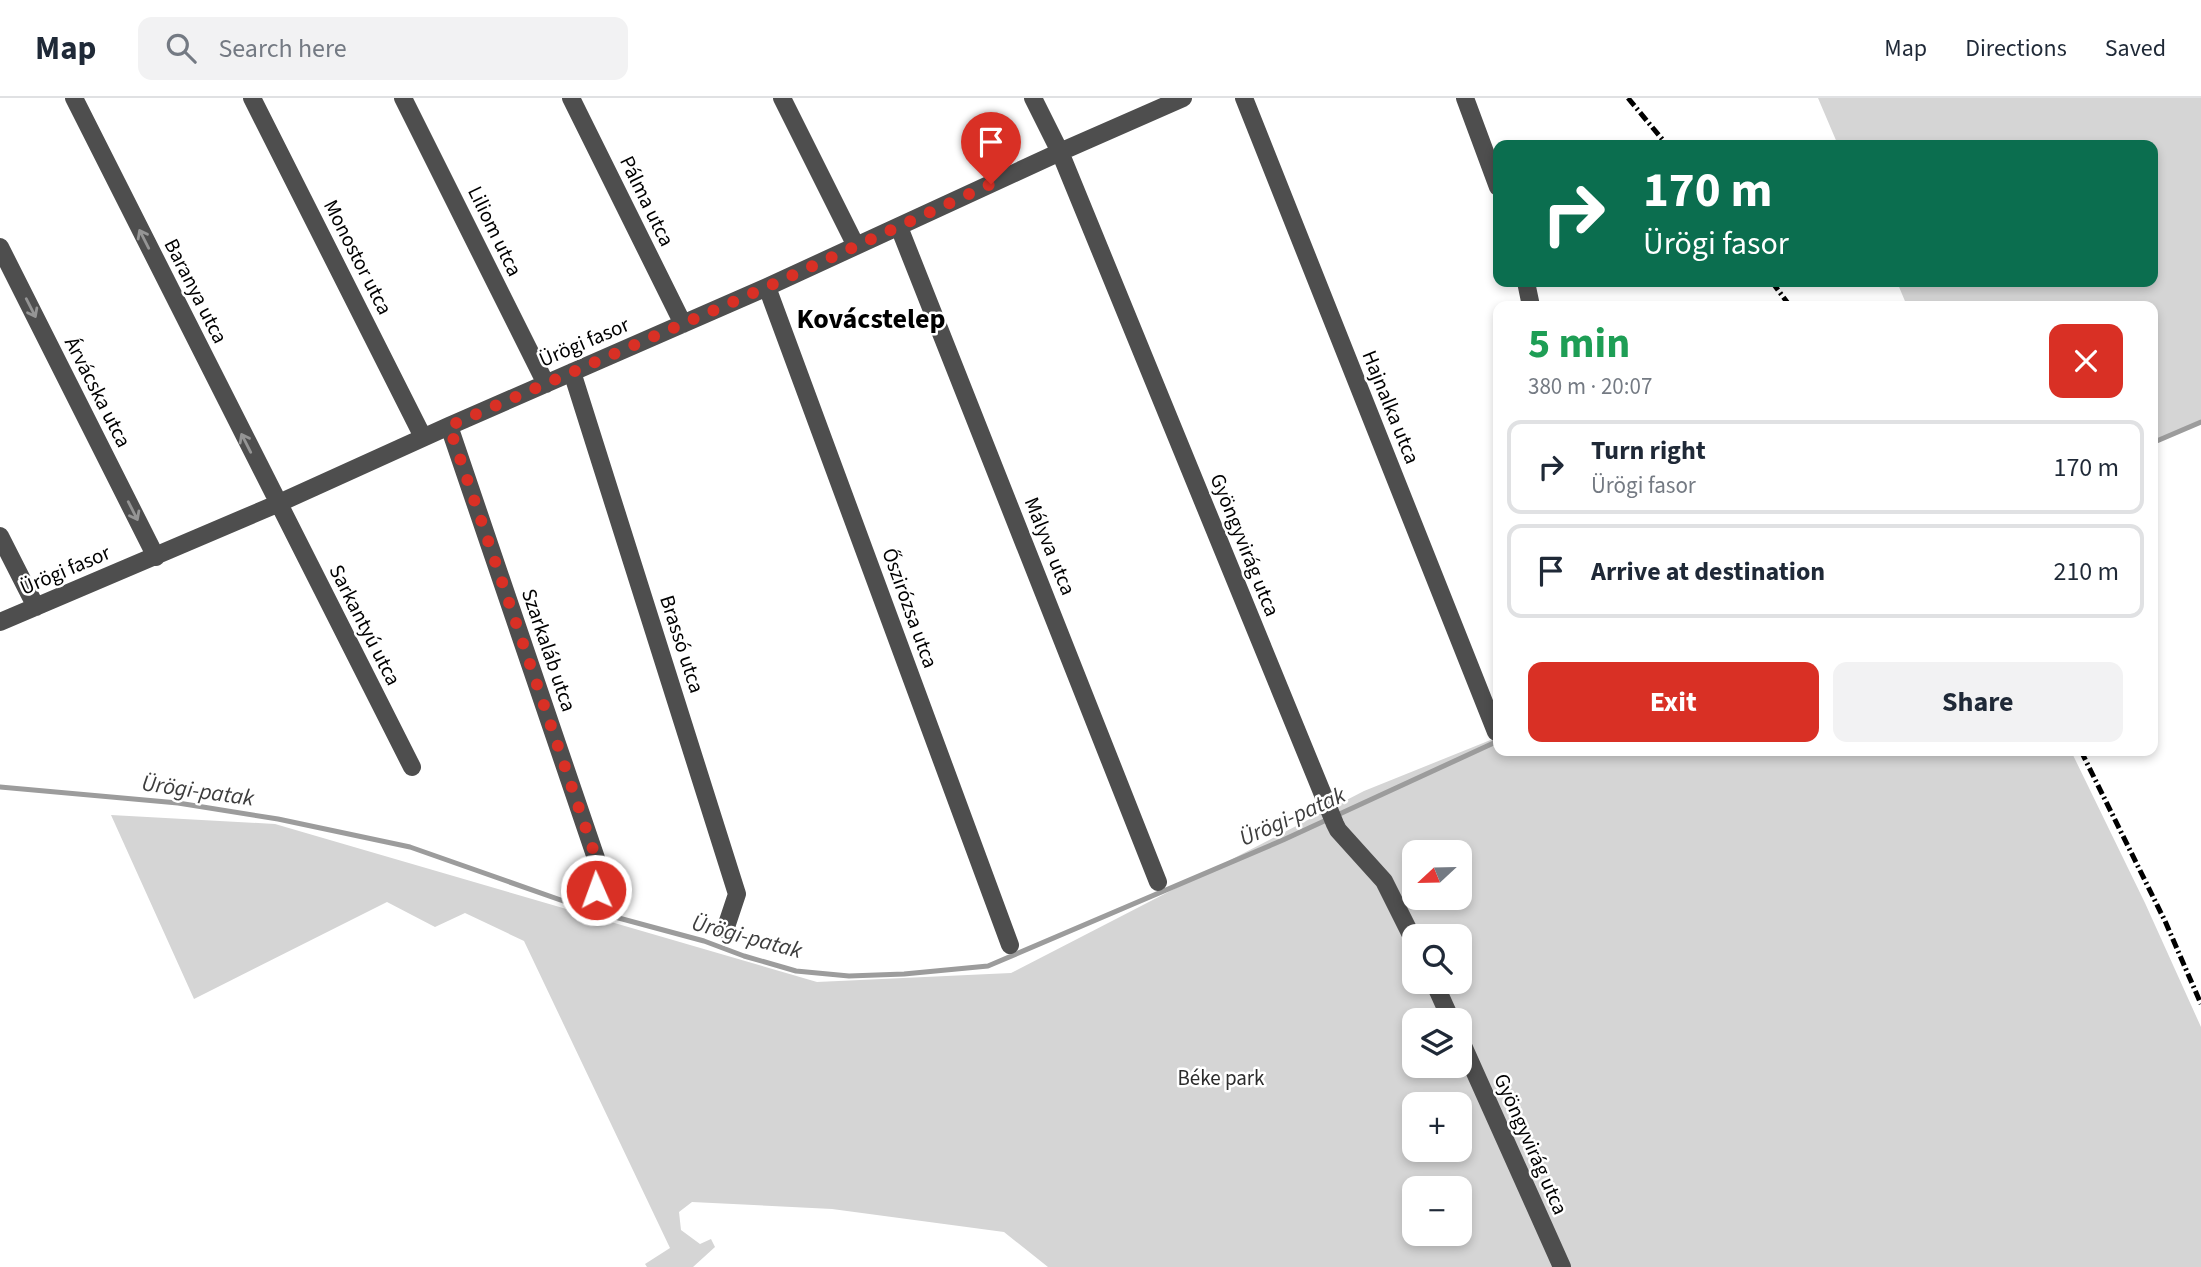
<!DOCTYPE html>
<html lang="en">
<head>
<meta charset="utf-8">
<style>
  body { margin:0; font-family:"Source Sans 3",sans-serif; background:#f2f2f3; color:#1f2937; height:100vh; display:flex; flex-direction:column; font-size:26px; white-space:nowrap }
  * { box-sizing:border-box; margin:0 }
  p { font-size:23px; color:#747a83 }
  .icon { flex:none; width:38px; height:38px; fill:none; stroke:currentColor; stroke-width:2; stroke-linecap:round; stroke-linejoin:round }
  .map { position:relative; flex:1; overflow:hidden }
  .side { position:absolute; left:1493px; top:203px; width:665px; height:455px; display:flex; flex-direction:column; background:#fff; border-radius:14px; box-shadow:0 4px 10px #0003 }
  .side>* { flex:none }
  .top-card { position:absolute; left:1493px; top:42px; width:665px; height:147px; border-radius:14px; box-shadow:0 4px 10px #0003; background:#0b6e4f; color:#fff; overflow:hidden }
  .needle { width:46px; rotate:248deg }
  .fabs { position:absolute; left:1402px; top:742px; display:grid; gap:14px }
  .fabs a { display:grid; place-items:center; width:70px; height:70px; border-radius:14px; background:#fff; box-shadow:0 4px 10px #0003; font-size:35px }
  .pin { position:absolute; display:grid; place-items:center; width:60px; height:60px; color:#fff; margin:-72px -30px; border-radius:50% 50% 50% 0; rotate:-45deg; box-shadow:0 0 7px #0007 }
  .pin .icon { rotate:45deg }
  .me { position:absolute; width:77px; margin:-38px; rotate:358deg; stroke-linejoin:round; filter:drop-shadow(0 0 5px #0008) }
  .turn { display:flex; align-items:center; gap:24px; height:147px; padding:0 35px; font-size:32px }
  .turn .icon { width:91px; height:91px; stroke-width:2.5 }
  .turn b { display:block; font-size:49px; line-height:60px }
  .round { display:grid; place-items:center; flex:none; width:74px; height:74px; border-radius:14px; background:#f2f2f3 }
  .headline { display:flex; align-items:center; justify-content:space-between; height:119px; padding:0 35px }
  h1 { font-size:42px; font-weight:700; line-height:52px; color:#1e9e55 }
  .button { display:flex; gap:14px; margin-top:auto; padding:14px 35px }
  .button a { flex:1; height:80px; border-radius:14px; background:#d93025; color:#fff; font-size:28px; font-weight:700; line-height:80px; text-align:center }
  .button a+a { background:#f2f2f3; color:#1f2937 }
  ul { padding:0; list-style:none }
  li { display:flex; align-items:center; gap:21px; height:94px; margin:0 14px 10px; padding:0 21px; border:4px solid #e0e1e3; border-radius:14px }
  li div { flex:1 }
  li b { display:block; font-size:26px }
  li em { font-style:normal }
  header { display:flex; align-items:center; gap:42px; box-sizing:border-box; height:98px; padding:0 35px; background:#fff; border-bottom:2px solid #e0e1e3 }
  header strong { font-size:33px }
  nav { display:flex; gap:38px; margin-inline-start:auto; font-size:24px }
  .search { width:490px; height:63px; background:#f2f2f3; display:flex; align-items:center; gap:18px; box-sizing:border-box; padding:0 24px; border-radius:14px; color:#747a83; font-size:26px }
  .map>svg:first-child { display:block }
  .green { fill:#d5d5d5; fill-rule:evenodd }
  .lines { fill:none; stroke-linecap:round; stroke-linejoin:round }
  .stream { stroke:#9c9c9c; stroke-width:5 }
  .minor { stroke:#4e4e4e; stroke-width:18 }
  .rail { stroke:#000; stroke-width:5; stroke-dasharray:10 3.5 2 3.5; stroke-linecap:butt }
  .oneway { stroke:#959595 }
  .route { stroke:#d93025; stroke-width:12; stroke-dasharray:0 21.6 }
  .labels { text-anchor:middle; stroke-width:5; stroke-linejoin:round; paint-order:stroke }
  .street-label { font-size:21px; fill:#000; stroke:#fff }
  .park-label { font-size:21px; fill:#2c2c2c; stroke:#fff }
  .water-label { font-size:23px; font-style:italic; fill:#3d3d3d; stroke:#fff }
  .district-label { font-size:28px; font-weight:bold; fill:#000; stroke:#fff }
</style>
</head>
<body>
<header>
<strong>Map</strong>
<div class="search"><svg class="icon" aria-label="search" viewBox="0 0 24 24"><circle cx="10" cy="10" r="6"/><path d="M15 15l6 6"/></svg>Search here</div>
<nav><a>Map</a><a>Directions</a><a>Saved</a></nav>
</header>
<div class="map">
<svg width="2201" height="1169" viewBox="0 0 2201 1169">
  <rect width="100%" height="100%" fill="#fff"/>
  <!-- green -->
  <path class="green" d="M1818,0H2201V322L2153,344L2152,208H1907L1897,184H2152V47H1838Z
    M1498,639V653H2071L2145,805L2201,929V1169H1048L1004,1134L832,1111L692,1104L679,1114L681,1132L700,1146L711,1141L715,1149L693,1169H647L645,1166L670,1150L524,843L465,815L435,829L387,804L194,901L111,717L275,726L817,884L1011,875L1364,693ZM1414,754H1460V800H1414ZM1414,838H1460V884H1414ZM1414,922H1460V968H1414ZM1414,1006H1460V1052H1414ZM1414,1090H1460V1136H1414Z"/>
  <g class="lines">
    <!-- stream -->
    <path class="stream" d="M2152,345L2201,324
      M0,689L178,705L278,721L410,749L589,812L704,843L744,858L796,873L849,878L904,876L988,868L1283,742L1498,643"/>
    <!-- minor -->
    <path class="minor" d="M74,0L412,669
      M252,0L423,339
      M403,0L546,286
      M571,0L683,226
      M782,0L856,148
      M1033,0L1060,54L1335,726L1338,732L1384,783L1414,843
      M1244,0L1496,634
      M1465,0L1498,89
      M899,129L1158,784
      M0,149L156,459
      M1526,184L1531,208
      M767,189L1010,847
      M572,274L737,796L725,832
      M449,328L599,769L596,792
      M0,438L36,509
      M0,524L277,406L449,328L767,189L1060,54L1183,0
      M1434,884L1451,922
      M1460,941L1562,1169"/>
    <!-- rail -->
    <path class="rail" d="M1628,0L1667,47
      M1772,184L1790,208
      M2081,653L2165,823L2201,906"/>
  </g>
  <!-- one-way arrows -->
  <defs><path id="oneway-shaft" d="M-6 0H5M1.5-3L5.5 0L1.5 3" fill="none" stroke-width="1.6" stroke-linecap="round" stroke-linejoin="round" transform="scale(1.75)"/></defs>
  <g class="oneway">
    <use href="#oneway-shaft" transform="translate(144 141) rotate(-117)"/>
    <use href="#oneway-shaft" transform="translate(31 210) rotate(63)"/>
    <use href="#oneway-shaft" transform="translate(246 345) rotate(-117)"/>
    <use href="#oneway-shaft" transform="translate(133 413) rotate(63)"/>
  </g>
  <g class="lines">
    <!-- route -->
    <path class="route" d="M596,792L599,769L449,328L767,189L991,86"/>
  </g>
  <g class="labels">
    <!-- street labels -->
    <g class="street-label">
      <text transform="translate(647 103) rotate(64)" y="7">Pálma utca</text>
      <text transform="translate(495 133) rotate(64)" y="7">Liliom utca</text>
      <text transform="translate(358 159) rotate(63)" y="7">Monostor utca</text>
      <text transform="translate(196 193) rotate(63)" y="7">Baranya utca</text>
      <text transform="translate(584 244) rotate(-23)" y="7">Ürögi fasor</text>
      <text transform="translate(98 294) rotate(63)" y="7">Árvácska utca</text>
      <text transform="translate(1391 309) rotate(68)" y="7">Hajnalka utca</text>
      <text transform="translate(1245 447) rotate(68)" y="7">Gyöngyvirág utca</text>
      <text transform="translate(1050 448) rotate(68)" y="7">Mályva utca</text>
      <text transform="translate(65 472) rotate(-23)" y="7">Ürögi fasor</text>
      <text transform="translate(910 510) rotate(70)" y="7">Őszirózsa utca</text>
      <text transform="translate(365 527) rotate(63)" y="7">Sarkantyú utca</text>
      <text transform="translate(682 546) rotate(72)" y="7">Brassó utca</text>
      <text transform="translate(549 552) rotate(71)" y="7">Szarkaláb utca</text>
      <text transform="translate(1531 1046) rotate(66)" y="7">Gyöngyvirág utca</text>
    </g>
    <!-- park labels -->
    <g class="park-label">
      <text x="1221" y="987">Béke park</text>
    </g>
    <!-- water labels -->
    <g class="water-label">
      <text transform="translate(198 692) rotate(8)" y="8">Ürögi-patak</text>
      <text transform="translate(1292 718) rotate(-24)" y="8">Ürögi-patak</text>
      <text transform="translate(747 838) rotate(15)" y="8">Ürögi-patak</text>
    </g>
    <!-- district labels -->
    <g class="district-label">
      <text x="871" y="230">Kovácstelep</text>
    </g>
  </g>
</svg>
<div class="fabs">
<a><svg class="needle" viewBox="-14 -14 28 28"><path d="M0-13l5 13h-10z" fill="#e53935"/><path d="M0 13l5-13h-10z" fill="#747a83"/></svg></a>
<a><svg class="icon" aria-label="search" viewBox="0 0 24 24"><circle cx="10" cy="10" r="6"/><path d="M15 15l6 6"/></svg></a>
<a><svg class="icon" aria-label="layers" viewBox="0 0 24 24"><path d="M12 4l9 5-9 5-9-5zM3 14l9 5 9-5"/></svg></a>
<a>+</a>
<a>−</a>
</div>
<div class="pin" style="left:991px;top:86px;background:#d93025"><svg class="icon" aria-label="arrive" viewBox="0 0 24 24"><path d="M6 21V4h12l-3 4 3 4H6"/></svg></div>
<svg class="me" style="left:596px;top:792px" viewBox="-20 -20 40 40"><circle r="17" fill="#d93025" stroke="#fff" stroke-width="3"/><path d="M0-11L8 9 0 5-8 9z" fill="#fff"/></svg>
<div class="top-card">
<div class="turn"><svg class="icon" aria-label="right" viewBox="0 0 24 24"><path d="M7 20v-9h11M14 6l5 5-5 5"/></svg><div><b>170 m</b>Ürögi fasor</div></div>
</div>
<section class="side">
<div class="headline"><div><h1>5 min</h1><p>380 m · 20:07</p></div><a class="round" style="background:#d93025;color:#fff"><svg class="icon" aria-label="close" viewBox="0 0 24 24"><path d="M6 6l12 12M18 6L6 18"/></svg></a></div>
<ul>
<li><svg class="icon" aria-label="right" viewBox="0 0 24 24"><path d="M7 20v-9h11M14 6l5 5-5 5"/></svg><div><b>Turn right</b><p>Ürögi fasor</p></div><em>170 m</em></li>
<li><svg class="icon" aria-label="arrive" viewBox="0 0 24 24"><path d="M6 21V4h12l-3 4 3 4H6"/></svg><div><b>Arrive at destination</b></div><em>210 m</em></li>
</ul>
<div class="button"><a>Exit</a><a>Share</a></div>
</section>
</div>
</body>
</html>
